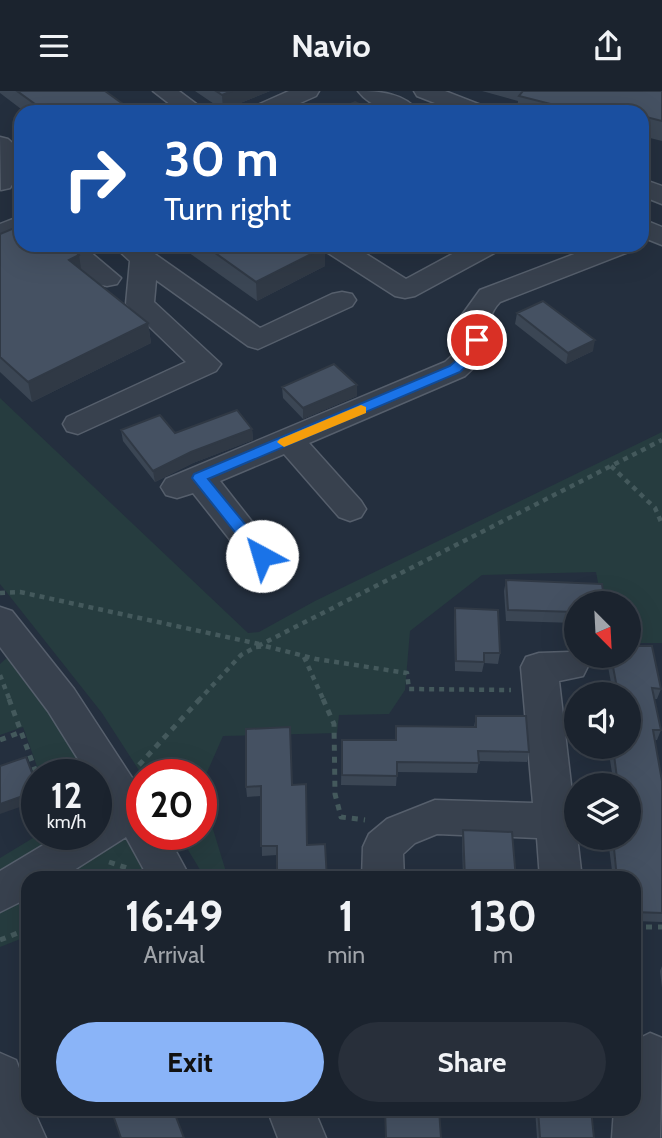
<!DOCTYPE html>
<html lang="en">
<head>
<meta charset="utf-8">
<style>
  body { margin:0; font-family:Cabin,sans-serif; background:#282f3a; color:#f1f3f6; height:100vh; display:flex; flex-direction:column; font-size:26px; white-space:nowrap }
  * { box-sizing:border-box; margin:0 }
  p { font-size:23px; color:#a0a4aa }
  .icon { flex:none; width:38px; height:38px; fill:none; stroke:currentColor; stroke-width:2; stroke-linecap:round; stroke-linejoin:round }
  .map { position:relative; flex:1; overflow:hidden }
  .side { position:absolute; left:21px; top:780px; width:620px; height:245px; display:flex; flex-direction:column; background:#1b232e; border-radius:21px; box-shadow:0 7px 28px #0002,0 0 0 2px #39404a }
  .side>* { flex:none }
  .hud { position:absolute; left:14px; top:14px; width:635px; height:147px; border-radius:21px; box-shadow:0 7px 28px #0002,0 0 0 2px #39404a; background:#1a4fa0; color:#fff; overflow:hidden }
  .needle { width:46px; rotate:156deg }
  .tools { position:absolute; left:564px; top:500px; display:grid; gap:14px }
  .tools a { display:grid; place-items:center; width:77px; height:77px; border-radius:50%; background:#1b232e; box-shadow:0 7px 28px #0002,0 0 0 2px #39404a; font-size:35px }
  .speed { position:absolute; left:21px; top:668px; display:flex; gap:14px; font-size:35px; font-weight:700; text-align:center }
  .speed>* { display:grid; place-content:center; width:91px; height:91px; border-radius:50%; background:#1b232e; box-shadow:0 7px 28px #0002,0 0 0 2px #39404a; line-height:1 }
  .speed small { font-size:18px; font-weight:400 }
  .speed .limit { border:10px solid #d22; background:#fff; color:#111 }
  .pin { position:absolute; display:grid; place-items:center; width:60px; height:60px; color:#fff; margin:-30px; border:4px solid #fff; border-radius:50%; box-shadow:0 2px 7px #0007 }
  .me { position:absolute; width:77px; margin:-38px; rotate:321deg; stroke-linejoin:round; filter:drop-shadow(0 0 5px #0008) }
  .turn { display:flex; align-items:center; gap:24px; height:147px; padding:0 35px; font-size:32px }
  .turn .icon { width:91px; height:91px; stroke-width:2.5 }
  .turn b { display:block; font-size:49px; line-height:60px }
  .eta { display:flex; justify-content:space-evenly; align-items:center; height:119px; text-align:center }
  .eta b { font-size:42px; font-weight:800; line-height:49px }
  .action { display:flex; gap:14px; margin-top:auto; padding:14px 35px }
  .action a { flex:1; height:80px; border-radius:42px; background:#8ab4f8; color:#111; font-size:28px; font-weight:800; line-height:80px; text-align:center }
  .action a+a { background:#282f3a; color:#f1f3f6 }
  header { display:flex; justify-content:space-between; align-items:center; height:91px; padding:0 35px; background:#1b232e; font-size:32px; font-weight:800 }
  .map>svg:first-child { display:block }
  .green { fill:#263c3f }
  .lines { fill:none; stroke-linecap:round; stroke-linejoin:round }
  .minor-casing { stroke:#565f6c; stroke-width:3 }
  .path-far1 { stroke:#44595c; stroke-width:4.5; stroke-dasharray:5 5; stroke-linecap:butt }
  .path { stroke:#44595c; stroke-width:5; stroke-dasharray:6 6; stroke-linecap:butt }
  .minor { fill:#38414e; fill-rule:evenodd }
  .wall { fill:#3b4654 }
  .shaded-wall { fill:#303945 }
  .building { fill:#455162; stroke:#303945; stroke-width:2 }
  .route { fill:#1a73e8; stroke:#114b97; stroke-width:2 }
  .slow { fill:#f59e0b }
</style>
</head>
<body>
<header><svg class="icon" aria-label="menu" viewBox="0 0 24 24"><path d="M4 6h16M4 12h16M4 18h16"/></svg>Navio<svg class="icon" aria-label="share" viewBox="0 0 24 24"><path d="M12 15V3M7 8l5-5 5 5M5 13v7h14v-7"/></svg></header>
<div class="map">
<svg width="662" height="1047" viewBox="0 0 662 1047">
  <rect width="100%" height="100%" fill="#242f3e"/>
  <!-- green -->
  <path class="green" d="M0,307L248,542L259,541L315,510L662,341V552H638L637,545H628V513H602L596,481L482,484L410,540L405,599L389,623L339,624L337,642L223,645L201,695V684H142L102,622L0,493Z
    M10,564L90,684H40L23,636L0,644V573Z
    M96,695L152,787L28,788V845L0,856V767L38,744H96Z
    M201,699L227,784L219,787H205L179,744H201Z"/>
  <g class="lines">
    <!-- minor casing -->
    <g class="minor-casing">
      <path id="minor" d="M153,0H179L207,21H180Z
        M289,0H319L316,5L280,21H249L253,16Z
        M358,0C379,0 405,2 419,21C397,21 372,19 358,0Z
        M414,0H445L486,16L490,21H458L417,5Z
        M0,46L8,48L20,59L13,92L10,97L1,99Z
        M642,88L662,95V113L642,105Z
        M21,125V142L0,150V133Z
        M642,128L662,136V154L642,146Z
        M53,154H82L121,187L117,193L107,195L97,193Z
        M118,154H142L260,237L332,203L342,201L352,203L356,209L352,215L258,258L248,255L156,189L154,211L221,273L216,280L78,343L67,340L63,333L67,326L186,271L126,213L130,170L116,157Z
        M321,154H352L406,188L469,154H502L498,160L415,205L405,207L395,205L325,160Z
        M598,154H635L631,160L500,211C483,229 494,240 487,258C482,269 474,277 465,285L309,352L361,410L366,418L361,426L350,430L339,426L284,363L220,390L279,465L274,474L262,477L250,474L193,402L177,407L166,404L161,396L166,388L445,271L458,259L462,224L480,199Z
        M0,516L12,520L74,598L142,702V744H167L191,788H149L126,746L60,788H28V807L0,821V780L60,744H96V722L108,716L96,697V684H88L48,620L0,556Z
        M570,561L576,563V565H583L588,575L583,585L559,590L582,788H540L537,747L437,743L415,752L403,763L404,788H362L363,756L369,743L387,728L435,709L533,712L521,576L526,566L539,562Z
        M650,942L662,947L660,1047H612L614,1018H634V950Z
        M0,962L16,969L28,1002V1018H33L46,1047H0Z
        M267,1018H314L326,1047H278Z"/>
    </g>
    <!-- path-far1 -->
    <path class="path-far1" d="M611,375L655,417L662,433
      M0,502L20,501L259,553
      M258,555L662,349
      M304,566L324,610
      M0,584L10,610
      M198,610L241,564L256,556L265,555L316,568L407,582L409,598L511,599"/>
    <!-- path -->
    <path class="path" d="M9,608L37,684
      M323,608L334,633L335,703L341,726L365,729
      M0,649L21,641
      M139,674L200,608
      M109,771L127,777
      M634,836H662
      M0,849L28,838"/>
    <!-- minor -->
    <use href="#minor" class="minor"/>
  </g>
  <!-- wall -->
  <path class="wall" d="M0,0H105L134,21H25L0,2Z
    M195,0H270L223,19Z
    M482,0H662V50L642,45V21H517L518,10Z
    M0,143L21,154L82,179L148,232L151,252L32,311L0,281Z
    M178,154H323L325,156V175L257,210Z
    M385,154H404L394,159Z
    M415,154H441L427,161Z
    M517,222L593,260L566,273L515,233Z
    M357,294V305L303,328L283,307L282,296Z
    M252,338L253,349L193,372L155,391L123,350L121,339L175,342Z
    M506,489L576,513V532L506,530L504,500Z
    M455,517L500,562L498,573L484,572L482,581L455,580L454,528Z
    M606,565H628L661,598L657,608H654L661,639L657,649H655L662,690V831L634,830V788H613L609,756L612,747H628V695H614L608,656H628V604H607L609,597H612Z
    M476,625L529,661L527,671L479,670L477,682L397,681L396,695L341,694L342,649H395L396,635L474,636Z
    M290,636L277,764L262,765L261,705L247,706L246,696Z
    M463,739L516,788H463L462,748Z
    M662,875V897L660,880Z
    M535,1018H591L594,1047H537Z"/>
  <!-- shaded-wall -->
  <path class="shaded-wall" d="M232,0H270L223,19L222,4Z
    M394,154H404L394,159Z
    M427,154H441L427,161Z
    M325,156V175L257,210L256,191Z
    M79,164L82,184L69,169Z
    M148,232L151,252L32,311L28,291Z
    M595,249L593,260L566,273L568,262Z
    M357,294V305L303,328V317Z
    M252,338L253,349L193,372L155,391L153,380L191,361Z
    M37,700V710L0,723V713Z"/>
  <!-- building -->
  <path class="building" d="M17,0H105L134,21H46Z
    M216,0H232L222,4Z
    M523,0H662V30L642,25V21H627L614,18L610,21H582L519,5Z
    M355,11L374,21H332Z
    M19,135L21,136V154H68L79,164L69,169L148,232L28,291L0,266V143Z
    M204,154H323L325,156L256,191Z
    M543,210L595,249L568,262L517,222Z
    M334,273L357,294L303,317L282,296Z
    M237,319L252,338L191,361L153,380L121,339L160,324L175,342Z
    M506,489L602,493L605,513H576V521L508,519Z
    M455,517L498,519L500,562H484V571L456,570Z
    M628,555H652L661,598L652,597L661,639H653L662,690V822L634,821V788H617L613,747H628V695H618L613,656H628V604H610L609,597H617L611,565H628Z
    M476,625H526L529,661L478,660L479,672L397,671V685L342,684V649H396V635L476,636Z
    M290,636L292,694L306,693L307,754L325,753L327,788H277V755H261V695L246,696V638Z
    M26,666L37,695V700L0,713V675Z
    M463,739L512,741L516,788H465Z
    M111,1018H173L184,1047H121Z
    M385,1018H439L441,1047H386Z
    M538,1018H591L594,1047H540Z"/>
  <!-- route -->
  <path class="route" d="M477,245L483,249L479,263L460,281L208,388L268,461L270,465L268,469H257L192,387L194,383L450,275L468,259L472,246Z"/>
  <!-- slow -->
  <path class="slow" d="M361,314L366,316V322L289,354L284,356L277,351L280,348Z"/>
</svg>
<div class="tools">
<a><svg class="needle" viewBox="-14 -14 28 28"><path d="M0-13l5 13h-10z" fill="#e53935"/><path d="M0 13l5-13h-10z" fill="#a0a4aa"/></svg></a>
<a><svg class="icon" aria-label="sound" viewBox="0 0 24 24"><path d="M4 9h4l5-4v14l-5-4H4zM17 9q2 3 0 6"/></svg></a>
<a><svg class="icon" aria-label="layers" viewBox="0 0 24 24"><path d="M12 4l9 5-9 5-9-5zM3 14l9 5 9-5"/></svg></a>
</div>
<div class="speed"><div>12<small>km/h</small></div><div class="limit">20</div></div>
<div class="pin" style="left:477px;top:249px;background:#d93025"><svg class="icon" aria-label="arrive" viewBox="0 0 24 24"><path d="M6 21V4h12l-3 4 3 4H6"/></svg></div>
<svg class="me" style="left:262px;top:465px" viewBox="-20 -20 40 40"><circle r="19" fill="#fff"/><path d="M0-13L10 11 0 6-10 11z" fill="#1a73e8"/></svg>
<div class="hud">
<div class="turn"><svg class="icon" aria-label="right" viewBox="0 0 24 24"><path d="M7 20v-9h11M14 6l5 5-5 5"/></svg><div><b>30 m</b>Turn right</div></div>
</div>
<section class="side">
<div class="eta">
<div><b>16:49</b><p>Arrival</p></div>
<div><b>1</b><p>min</p></div>
<div><b>130</b><p>m</p></div>
</div>
<div class="action"><a>Exit</a><a>Share</a></div>
</section>
</div>
</body>
</html>
